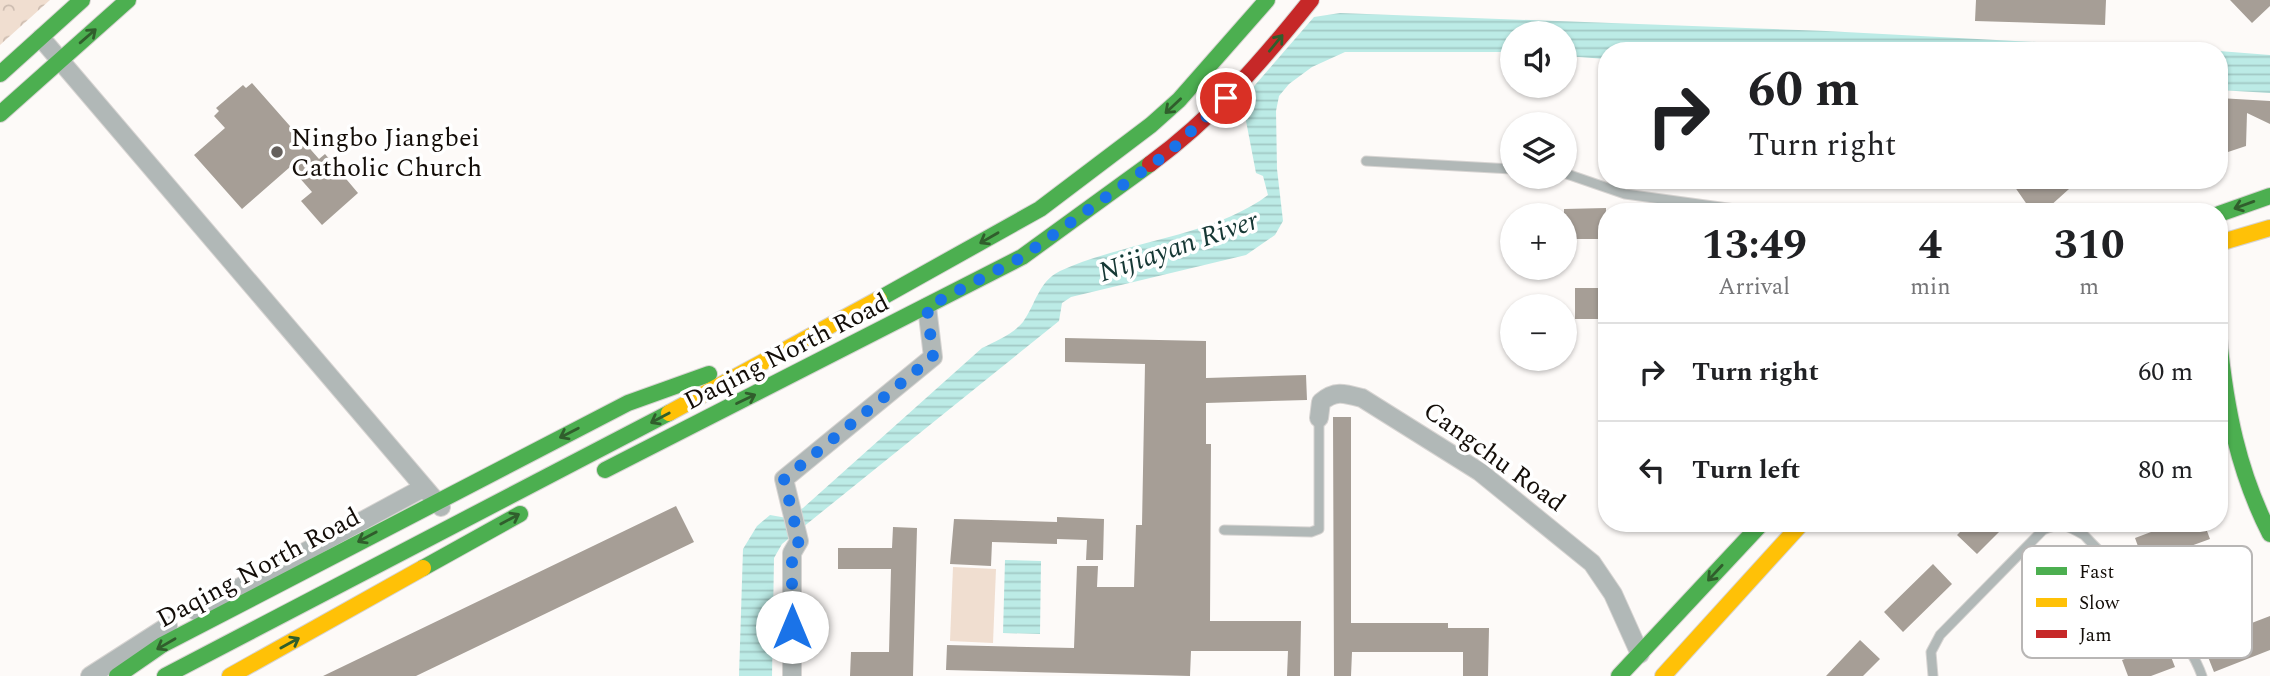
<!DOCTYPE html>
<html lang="en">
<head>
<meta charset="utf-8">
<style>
  body { margin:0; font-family:Spectral,serif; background:#f2f2f2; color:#202124; height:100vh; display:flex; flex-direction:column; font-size:26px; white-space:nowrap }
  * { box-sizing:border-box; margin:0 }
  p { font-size:23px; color:#757577 }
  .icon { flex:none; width:38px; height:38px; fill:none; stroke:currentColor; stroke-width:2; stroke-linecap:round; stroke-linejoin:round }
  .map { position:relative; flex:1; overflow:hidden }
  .drawer { position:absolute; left:1598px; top:203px; width:630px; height:329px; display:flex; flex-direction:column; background:#fff; border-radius:28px; box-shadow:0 2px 5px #0004 }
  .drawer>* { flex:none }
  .banner { position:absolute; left:1598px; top:42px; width:630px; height:147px; border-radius:28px; box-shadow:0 2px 5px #0004; background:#fff; color:#202124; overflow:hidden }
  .tools { position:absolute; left:1500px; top:21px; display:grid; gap:14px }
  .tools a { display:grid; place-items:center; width:77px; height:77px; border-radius:50%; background:#fff; box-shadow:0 2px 5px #0004; font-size:35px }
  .pin { position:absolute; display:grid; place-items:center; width:60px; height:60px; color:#fff; margin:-30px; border:4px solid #fff; border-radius:50%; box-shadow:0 2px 7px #0007 }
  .me { position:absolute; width:77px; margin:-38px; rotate:0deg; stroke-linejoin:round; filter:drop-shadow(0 0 5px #0008) }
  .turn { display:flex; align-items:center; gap:24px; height:147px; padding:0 35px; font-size:32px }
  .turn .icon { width:91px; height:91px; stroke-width:2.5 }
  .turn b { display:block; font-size:49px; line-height:60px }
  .eta { display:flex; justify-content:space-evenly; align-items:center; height:119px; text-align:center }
  .eta b { font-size:42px; font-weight:700; line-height:49px }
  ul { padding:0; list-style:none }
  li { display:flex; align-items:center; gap:21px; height:98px; padding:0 35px; border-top:2px solid #e0e0e0 }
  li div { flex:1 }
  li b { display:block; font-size:26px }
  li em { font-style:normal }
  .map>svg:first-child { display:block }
  .forest { fill:url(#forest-crowns) }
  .pitch { fill:#f0ded0 }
  .water { fill:url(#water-rules) }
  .building { fill:#a69e96 }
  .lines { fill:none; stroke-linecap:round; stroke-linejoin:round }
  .lane-casing { stroke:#d7d4d2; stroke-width:11 }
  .street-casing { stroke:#d7d4d2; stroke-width:20 }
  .fast-casing { stroke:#d7d4d2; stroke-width:18 }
  .slow-casing { stroke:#d7d4d2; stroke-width:18 }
  .jam-casing { stroke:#d7d4d2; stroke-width:18 }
  .lane { stroke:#b1b8b7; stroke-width:9 }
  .street { stroke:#b1b8b7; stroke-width:18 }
  .fast { stroke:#4caf50; stroke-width:16 }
  .slow { stroke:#ffc107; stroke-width:16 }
  .jam { stroke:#c62828; stroke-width:16 }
  .oneway { stroke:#305e2c }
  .route { stroke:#1a73e8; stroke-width:12; stroke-dasharray:0 21.6 }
  .poi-dot { fill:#65605c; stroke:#fff; stroke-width:2.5 }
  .labels { text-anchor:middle; stroke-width:7; stroke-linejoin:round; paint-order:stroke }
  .poi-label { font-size:26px; fill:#130d08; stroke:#fff; text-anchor:start }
  .street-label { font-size:26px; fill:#130d08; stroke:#fff }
  .water-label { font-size:28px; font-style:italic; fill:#163835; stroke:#fff }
  .key { fill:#fff; stroke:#b8b6b5; stroke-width:2 }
  .key-label { font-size:19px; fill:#130d08 }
</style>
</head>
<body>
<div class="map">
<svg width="2270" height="676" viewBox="0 0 2270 676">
  <defs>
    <pattern id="forest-crowns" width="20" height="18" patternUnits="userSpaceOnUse" patternTransform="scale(1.75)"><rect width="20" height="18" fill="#f0ded0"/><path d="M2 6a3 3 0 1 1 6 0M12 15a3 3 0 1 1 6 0" fill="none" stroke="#cdbdb1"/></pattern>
    <pattern id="water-rules" width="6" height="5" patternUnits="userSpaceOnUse" patternTransform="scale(1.75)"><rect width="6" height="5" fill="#bcebe6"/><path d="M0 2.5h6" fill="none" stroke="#a1c8c4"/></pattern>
  </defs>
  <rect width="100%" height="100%" fill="#fdfaf8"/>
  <!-- forest -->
  <path class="forest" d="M0,0H50L0,45Z"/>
  <!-- pitch -->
  <path class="pitch" d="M953,567L996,569L993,643L950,641Z"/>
  <!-- water -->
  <path class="water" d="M1340,13L1826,31L2208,51H1606V59L1565,56L1564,33H1512V52H1345L1312,67L1289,84L1279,96L1276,111L1277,169L1283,221L1275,235L1246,255L1071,297L1062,303L1059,321L782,544L774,558L772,676H739L743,549L757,526L770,515L787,518L803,508L982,348C996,341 1013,334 1023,322C1036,304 1038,282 1060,271C1123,242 1214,236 1268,195L1263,176L1256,173L1242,100L1314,17Z
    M2219,51L2270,55V93L2219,90Z
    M1005,560L1041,561L1040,634L1003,633Z"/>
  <!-- building -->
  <path class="building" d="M1976,0H2106L2105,25L1975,21Z
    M2230,0H2270V6L2252,23Z
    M252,83L319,159L325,154L358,193L322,225L301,201L312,192L290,167L242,209L194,155L225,128L214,116L219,111L216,108L243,85L246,88Z
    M2219,98L2270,101V124L2247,113L2246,146L2219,155Z
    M2010,180H2079L2049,207L2028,206Z
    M1606,208V239H1564V209Z
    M1575,288H1606V319H1575Z
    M1065,338L1206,341V378L1306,375L1307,400L1206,403V444H1211L1210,621H1301L1300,676H1287L1288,651H1191L1190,676L946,670L947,645L1074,648L1077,566H1098L1097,587H1134L1136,525H1142L1145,364L1065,362Z
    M1333,417H1351V623H1448V628H1489L1488,676H1463V652H1352L1351,676H1334Z
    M676,506L694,542L416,676H323Z
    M1057,517L1104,519L1103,560H1086L1087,540L1057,539V544L992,542L991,566L950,564L954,519L1057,522Z
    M1969,523H2008L1977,554L1957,535Z
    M2175,523H2204L2210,539L2144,563L2135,538Z
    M893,527L917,528L913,676H850L851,652H889L891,569H838V548H892Z
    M1933,564L1952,584L1903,632L1884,612Z
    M2270,616V650L2214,672L2202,642Z
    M1860,640L1880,659L1863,676H1826Z
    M2166,644L2175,667L2151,676H2128L2122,660Z"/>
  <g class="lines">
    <!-- lane casing -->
    <g class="lane-casing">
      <path id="lane" d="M1366,161L1512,169
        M1564,173L1625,194L1757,212
        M1224,530L1311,532L1319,529V418
        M1933,676L1931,652L1940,635L2043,530C2061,522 2067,525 2084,535C2122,576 2184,624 2202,676"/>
    </g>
    <!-- street casing -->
    <g class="street-casing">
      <path id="street" d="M41,38L441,507
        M1319,418L1321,402C1335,390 1344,393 1362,398L1480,472L1592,563L1613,594L1640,654
        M196,611L423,488
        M90,676L168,626
        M792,676V553L799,541L784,479L933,357L927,307"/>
    </g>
    <!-- fast casing -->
    <g class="fast-casing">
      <path id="fast" d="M0,74L82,0
        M0,114L128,0
        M2219,214L2270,196
        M879,299L1040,209L1151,125L1179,100L1267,0
        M2219,339C2226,409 2238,471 2270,534
        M605,470L1022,257L1150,164
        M423,568L520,514
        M117,676L162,645L628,403L709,374
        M165,676L669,413
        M1619,676L1762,523"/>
    </g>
    <!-- slow casing -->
    <g class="slow-casing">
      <path id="slow" d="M2219,243L2270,228
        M669,413L879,299
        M230,676L423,568
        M1663,676L1802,523"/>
    </g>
    <!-- jam casing -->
    <g class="jam-casing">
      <path id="jam" d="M1150,164C1214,117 1262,61 1311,0"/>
    </g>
    <!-- lane -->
    <use href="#lane" class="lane"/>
    <!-- street -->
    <use href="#street" class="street"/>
    <!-- fast -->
    <use href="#fast" class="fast"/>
    <!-- slow -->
    <use href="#slow" class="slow"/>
    <!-- jam -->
    <use href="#jam" class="jam"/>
  </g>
  <!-- one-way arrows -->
  <defs><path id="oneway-shaft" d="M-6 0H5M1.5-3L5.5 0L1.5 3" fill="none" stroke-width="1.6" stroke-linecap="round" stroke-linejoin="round" transform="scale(1.75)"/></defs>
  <g class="oneway">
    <use href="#oneway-shaft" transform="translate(88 36) rotate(-41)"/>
    <use href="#oneway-shaft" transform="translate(1276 43) rotate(-51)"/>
    <use href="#oneway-shaft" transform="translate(1173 106) rotate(137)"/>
    <use href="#oneway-shaft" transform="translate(2244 205) rotate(160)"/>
    <use href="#oneway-shaft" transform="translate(989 238) rotate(150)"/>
    <use href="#oneway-shaft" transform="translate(746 399) rotate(-26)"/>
    <use href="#oneway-shaft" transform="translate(660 418) rotate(152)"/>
    <use href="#oneway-shaft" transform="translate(569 433) rotate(153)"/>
    <use href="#oneway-shaft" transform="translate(510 519) rotate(-28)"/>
    <use href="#oneway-shaft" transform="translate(367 537) rotate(152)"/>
    <use href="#oneway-shaft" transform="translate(1715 573) rotate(133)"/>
    <use href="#oneway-shaft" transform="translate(290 643) rotate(-29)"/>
    <use href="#oneway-shaft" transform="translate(166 644) rotate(150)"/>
  </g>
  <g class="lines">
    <!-- route -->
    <path class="route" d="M792,627V553L799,541L784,479L933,357L927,307L1022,257L1168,153L1226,98"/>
  </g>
  <!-- markers -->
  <circle class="poi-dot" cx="277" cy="152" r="7"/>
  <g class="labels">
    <!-- poi labels -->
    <g class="poi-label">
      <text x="291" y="146">Ningbo Jiangbei<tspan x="291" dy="30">Catholic Church</tspan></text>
    </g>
    <!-- street labels -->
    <g class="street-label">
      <text transform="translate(786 351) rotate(-27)" y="9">Daqing North Road</text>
      <text transform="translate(1495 456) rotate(36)" y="9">Cangchu Road</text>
      <text transform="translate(258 567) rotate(-28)" y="9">Daqing North Road</text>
    </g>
    <!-- water labels -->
    <g class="water-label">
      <text transform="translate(1178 245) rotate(-19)" y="10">Nijiayan River</text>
    </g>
  </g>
  <!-- legend -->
  <rect x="2022" y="546" width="230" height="112" rx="10" class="key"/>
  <rect x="2036" y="567" width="31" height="8" fill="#4caf50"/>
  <rect x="2036" y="598" width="31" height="9" fill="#ffc107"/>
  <rect x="2036" y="630" width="31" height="8" fill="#c62828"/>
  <g class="key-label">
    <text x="2079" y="578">Fast</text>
    <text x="2079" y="609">Slow</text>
    <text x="2079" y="641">Jam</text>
  </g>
</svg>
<div class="tools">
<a><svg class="icon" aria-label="sound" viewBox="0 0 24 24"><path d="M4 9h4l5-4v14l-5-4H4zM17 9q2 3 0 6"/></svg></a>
<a><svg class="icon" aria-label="layers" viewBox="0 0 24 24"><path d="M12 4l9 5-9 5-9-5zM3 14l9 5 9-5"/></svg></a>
<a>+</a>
<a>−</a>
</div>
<div class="pin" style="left:1226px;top:98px;background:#d93025"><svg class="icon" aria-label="arrive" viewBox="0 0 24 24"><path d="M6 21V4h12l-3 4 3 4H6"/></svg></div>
<svg class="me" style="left:792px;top:627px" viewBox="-20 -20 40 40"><circle r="19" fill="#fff"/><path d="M0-13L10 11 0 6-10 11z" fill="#1a73e8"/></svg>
<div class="banner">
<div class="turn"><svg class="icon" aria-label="right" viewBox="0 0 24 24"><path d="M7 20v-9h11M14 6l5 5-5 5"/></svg><div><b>60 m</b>Turn right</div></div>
</div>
<section class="drawer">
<div class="eta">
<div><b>13:49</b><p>Arrival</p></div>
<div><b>4</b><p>min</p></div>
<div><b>310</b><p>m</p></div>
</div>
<ul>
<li><svg class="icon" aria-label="right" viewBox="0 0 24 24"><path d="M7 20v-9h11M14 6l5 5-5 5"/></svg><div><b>Turn right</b></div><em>60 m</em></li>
<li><svg class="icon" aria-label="left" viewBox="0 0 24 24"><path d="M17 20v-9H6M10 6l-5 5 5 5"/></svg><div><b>Turn left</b></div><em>80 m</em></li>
</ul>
</section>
</div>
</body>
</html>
